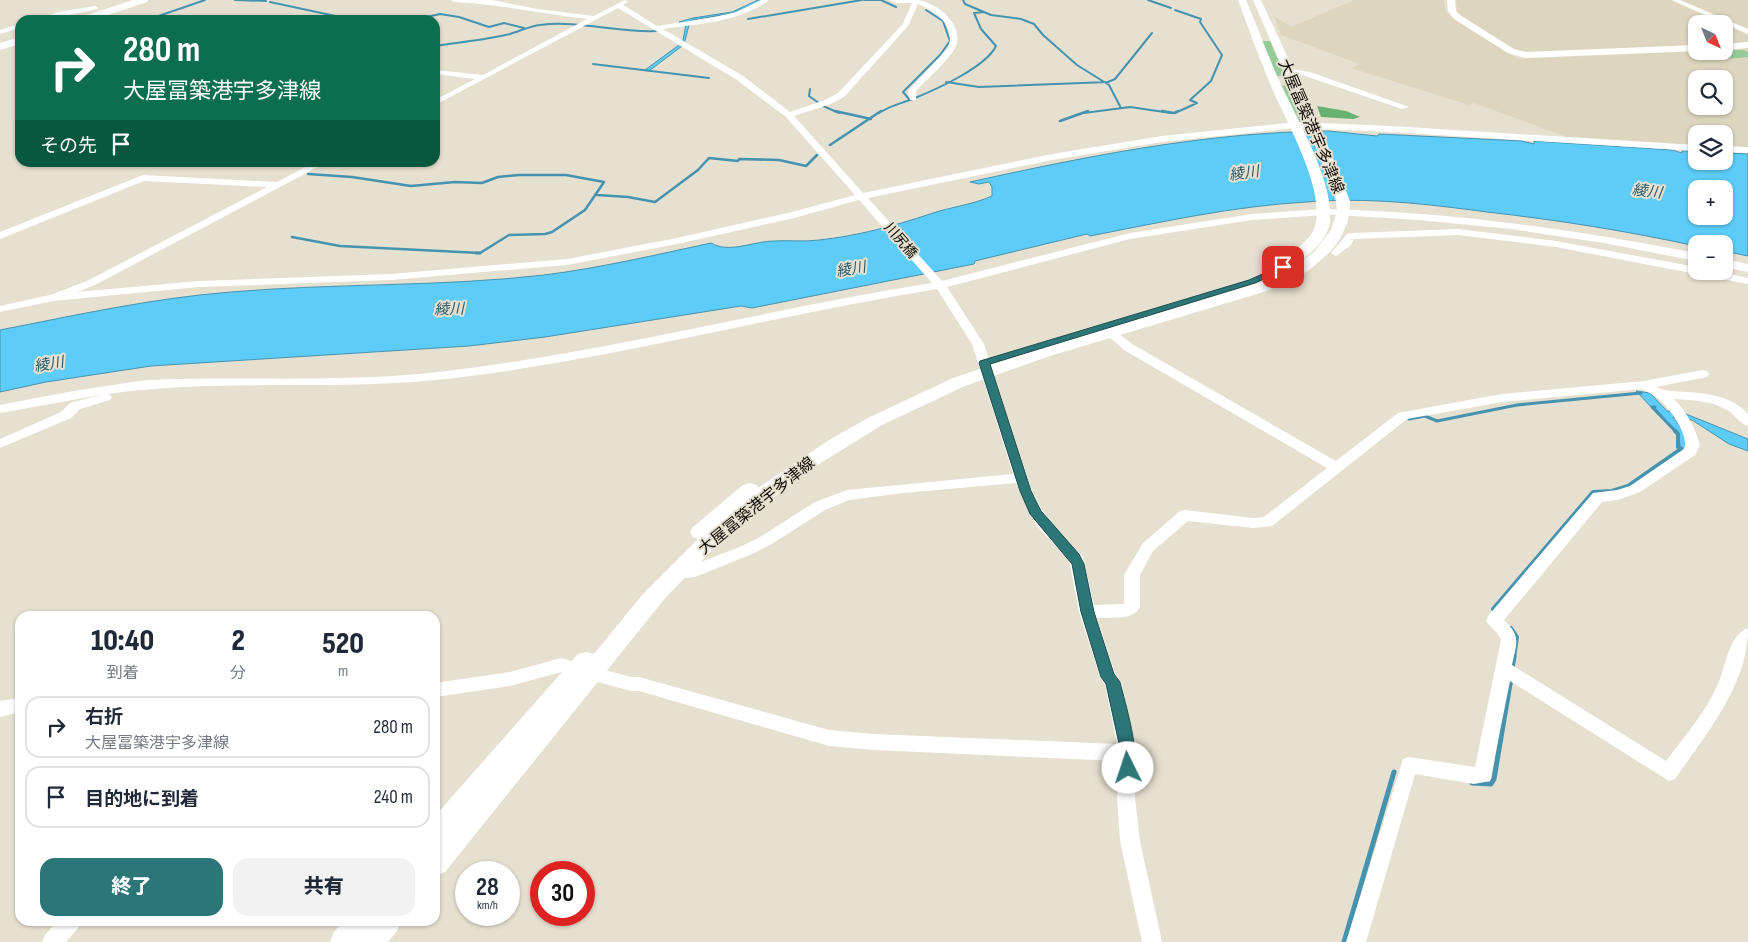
<!DOCTYPE html>
<html lang="ja">
<head>
<meta charset="utf-8">
<style>
  body { margin:0; font-family:"Sofia Sans Condensed","Noto Sans JP",sans-serif; background:#f2f2f3; color:#1f2937; height:100vh; display:flex; flex-direction:column; font-size:19px; white-space:nowrap }
  * { box-sizing:border-box; margin:0 }
  p { font-size:16px; color:#747a83 }
  .icon { flex:none; width:28px; height:28px; fill:none; stroke:currentColor; stroke-width:2; stroke-linecap:round; stroke-linejoin:round }
  .map { position:relative; flex:1; overflow:hidden }
  .panel { position:absolute; left:15px; top:611px; width:425px; height:315px; display:flex; flex-direction:column; background:#fff; border-radius:15px; box-shadow:0 1px 4px #0004 }
  .panel>* { flex:none }
  .top-card { position:absolute; left:15px; top:15px; width:425px; height:152px; border-radius:15px; box-shadow:0 1px 4px #0004; background:#0b6e4f; color:#fff; overflow:hidden }
  .needle { width:32px; rotate:137deg }
  .buttons { position:absolute; left:1688px; top:15px; display:grid; gap:10px }
  .buttons a { display:grid; place-items:center; width:45px; height:45px; border-radius:10px; background:#fff; box-shadow:0 1px 4px #0004; font-size:25px }
  .speed { position:absolute; left:455px; top:861px; display:flex; gap:10px; font-size:25px; font-weight:700; text-align:center }
  .speed>* { display:grid; place-content:center; width:65px; height:65px; border-radius:50%; background:#fff; box-shadow:0 1px 4px #0004; line-height:1 }
  .speed small { font-size:12px; font-weight:400 }
  .speed .limit { border:8px solid #d22; background:#fff; color:#111 }
  .pin { position:absolute; display:grid; place-items:center; width:42px; height:42px; color:#fff; margin:-21px; border-radius:10px; box-shadow:0 2px 8px #0006 }
  .me { position:absolute; width:55px; margin:-28px; rotate:356deg; stroke-linejoin:round; filter:drop-shadow(0 0 4px #0008) }
  .turn { display:flex; align-items:center; gap:18px; height:105px; padding:0 25px; font-size:22px }
  .turn .icon { width:65px; height:65px; stroke-width:2.5 }
  .turn b { display:block; font-size:35px; line-height:42px }
  .then { display:flex; align-items:center; height:48px; padding:0 25px; background:#0003; gap:10px; font-size:19px }
  .eta { display:flex; justify-content:space-evenly; align-items:center; height:85px; text-align:center }
  .eta b { font-size:30px; font-weight:800; line-height:35px }
  .action { display:flex; gap:10px; margin-top:auto; padding:10px 25px }
  .action a { flex:1; height:58px; border-radius:15px; background:#2c7677; color:#fff; font-size:20px; font-weight:800; line-height:58px; text-align:center }
  .action a+a { background:#f2f2f3; color:#1f2937 }
  ul { padding:0; list-style:none }
  li { display:flex; align-items:center; gap:15px; height:62px; margin:0 10px 8px; padding:0 15px; border:2px solid #e0e1e3; border-radius:15px }
  li div { flex:1 }
  li b { display:block; font-size:19px }
  li em { font-style:normal }
  .map>svg:first-child { display:block }
  .built { fill:#ddd5be; fill-rule:evenodd }
  .green { fill:#95ca99 }
  .forest { fill:#69b171 }
  .water { fill:#5dccf8; stroke:#4693b0; fill-rule:evenodd }
  .lines { fill:none; stroke-linecap:round; stroke-linejoin:round }
  .stream-far4 { stroke:#4693b0; stroke-width:2 }
  .stream-far3 { stroke:#4693b0; stroke-width:2.5 }
  .stream-far2 { stroke:#4693b0; stroke-width:3 }
  .stream-far1 { stroke:#4693b0; stroke-width:4 }
  .stream { stroke:#4693b0; stroke-width:5 }
  .minor { fill:#fff; fill-rule:evenodd }
  .tertiary { fill:#fff; fill-rule:evenodd }
  .secondary { fill:#fff; fill-rule:evenodd }
  .primary { fill:#fff; fill-rule:evenodd }
  .route { fill:#2c7677; stroke:#1d4d4d }
  .labels { text-anchor:middle; stroke-width:4; stroke-linejoin:round; paint-order:stroke }
  .far-street-label { font-size:14px; fill:#100e09; stroke:#e6e0d0 }
  .far-water-label { font-size:15px; font-style:italic; fill:#2d5b6e; stroke:#e6e0d0 }
  .street-label { font-size:16px; fill:#100e09; stroke:#e6e0d0 }
</style>
</head>
<body>
<div class="map">
<svg width="1748" height="942" viewBox="0 0 1748 942">
  <rect width="100%" height="100%" fill="#e6e0d0"/>
  <!-- built -->
  <path class="built" d="M1354,0H1444L1446,12L1455,20L1518,59L1696,51H1724V49L1748,48V148L1724,147V134H1696V146L1572,139L1474,103L1469,105L1351,68L1360,64L1281,35L1274,16L1291,27ZM1696,79H1724V106H1696Z
    M1456,0H1670L1723,24H1696V45L1533,53L1515,50L1466,20L1457,12Z
    M1679,0H1748V30Z
    M1724,24L1748,35V43L1724,44Z"/>
  <!-- green -->
  <path class="green" d="M1262,41H1270L1285,76H1276Z
    M1743,50L1748,52V57L1725,59L1710,52Z
    M1280,85L1289,86L1307,122H1296Z"/>
  <!-- forest -->
  <path class="forest" d="M1317,106L1346,111L1360,117L1353,119L1321,117Z"/>
  <!-- water -->
  <path class="water" d="M758,0H763L733,13L692,20C686,28 688,38 682,46L649,71L645,70L679,45L683,40L686,24L679,22L693,18L732,12Z
    M1329,131L1377,136L1379,134L1522,141L1534,144V141L1672,150L1682,153V151H1696V161H1724V153L1748,154V256L1724,251V244H1696V246C1627,231 1558,220 1487,212C1427,204 1367,197 1307,202C1234,206 1162,222 1090,236L1087,234L975,261L974,264L752,308L741,306L545,337L469,346L151,366L46,382L0,392V330C77,315 153,298 231,292C335,283 440,287 544,275C600,268 655,255 711,243C729,254 754,241 774,241C789,240 804,242 819,240C857,236 894,226 930,214C950,207 972,205 992,196V187L989,182L979,184L970,182C1088,156 1207,132 1329,131ZM1696,189H1724V216H1696Z
    M1636,391L1650,393L1667,411L1686,414L1748,439V451L1729,444L1692,420L1673,417C1680,427 1690,435 1686,449L1680,447L1679,434L1656,409H1653Z"/>
  <g class="lines">
    <!-- stream-far4 -->
    <path class="stream-far4" d="M235,0L266,1
      M864,0H881L896,7
      M963,0L965,4L991,15L1021,19L1034,24L1043,35L1077,65L1109,85L1121,108
      M1148,0L1171,8
      M270,2L354,20
      M748,19L862,0
      M147,20L205,0
      M413,20L440,14L459,17L489,27L504,23L524,28
      M435,46C460,42 486,40 510,34C520,31 530,26 540,25C579,20 617,33 657,31
      M593,64L709,78
      M946,82L979,87L1108,82L1115,79L1152,33
      M810,89L809,96L823,106L839,113
      M909,99L903,92L940,55L950,41L943,21L926,10
      M879,113C891,105 903,103 915,98C937,89 986,67 996,46L981,29L974,13L984,12
      M1084,113L1130,107L1171,113
      M1175,113L1197,103L1190,100L1211,81L1222,55L1200,22L1201,19L1175,10"/>
    <!-- stream-far3 -->
    <path class="stream-far3" d="M835,111L871,119
      M1162,111L1174,113L1178,111
      M1060,121L1088,111
      M830,145L881,111
      M597,195L628,197L655,202L698,170L709,158L738,161L739,159L779,160L806,166L817,155
      M292,237L340,246L480,253L509,235L545,234L552,232L585,210L604,182L566,175H519L498,177L482,183L455,182L411,186L352,177L308,174"/>
    <!-- stream-far2 -->
    <path class="stream-far2" d="M476,253H480
      M1655,407H1652L1677,433
      M1409,419L1425,416L1437,421L1517,405L1641,393"/>
    <!-- stream-far1 -->
    <path class="stream-far1" d="M1493,609L1593,492L1612,491L1628,486L1681,449L1678,447V434L1675,431
      M1511,628L1517,637L1514,658"/>
    <!-- stream -->
    <path class="stream" d="M1512,668L1514,657
      M1472,783L1491,784L1494,779L1511,678
      M1344,942L1394,772"/>
    <!-- minor -->
    <path class="minor" d="M451,0H492L537,9L594,16L625,0L628,2L623,5L657,26L716,17L736,12L761,0H769C741,22 698,24 663,29L743,76L790,112L825,100L838,93L903,24L912,3H896L890,0C899,0 908,0 917,0C937,2 966,26 955,48C949,60 926,80 916,91V100H910L908,91L948,48C956,26 937,12 918,4L908,26L844,97L831,104L794,116L863,193L1052,154L1162,136L1295,122L1391,126L1696,145V151L1391,132L1295,128L1162,142L1052,160L868,198L942,281L1130,233L1252,214L1324,209L1329,212L1324,215L1252,220L1130,239L947,287L984,344L1032,491L1047,518L1083,557L1094,605L1124,604V575L1143,543L1180,511L1185,510L1253,518L1264,517L1327,468L1124,350L1107,335L1105,333L1107,331H1115L1132,344L1336,461L1398,413L1403,412L1502,394L1644,381L1703,370L1707,371L1709,374L1707,377L1656,387C1666,392 1675,391 1686,392C1708,393 1733,397 1748,414V426C1740,424 1736,416 1729,411C1713,401 1693,400 1674,399C1686,410 1696,430 1700,445L1695,455L1640,492L1618,500L1602,502L1504,620C1522,637 1516,644 1512,665L1666,761C1684,737 1706,712 1718,684C1726,667 1728,635 1748,628C1748,685 1706,734 1675,779L1669,781L1510,681L1490,781L1474,784L1415,774L1366,942H1346L1403,759L1409,757L1475,767L1501,640C1499,632 1490,628 1486,621L1488,616L1593,493L1617,490L1630,486L1684,449C1690,436 1669,407 1659,399C1654,395 1648,392 1642,389L1502,402L1407,419L1272,526L1253,528L1188,521L1153,551L1140,575V607C1133,621 1111,617 1097,618L1115,673L1121,682L1137,753L1135,798L1140,841L1162,942H1142L1120,841L1117,798L1119,761L874,750L829,746L639,691H631L561,672L510,686L435,697V683L510,672L561,658L631,677H639L829,730L874,734L1117,744L1105,685L1100,677L1079,612L1069,560L1037,526L1029,513L1016,483L903,493L849,500L825,510L770,545L752,554L695,577L676,579L671,577L668,573L671,569L693,565L742,546L760,537L815,502L847,490L1013,474L972,344L937,289C769,316 605,362 436,380C327,391 216,378 108,394L112,397L110,400L80,409L71,418L0,448V439L61,412L70,403L100,395L0,413V405C36,398 71,391 107,386C121,384 135,381 149,380C246,376 342,383 438,372C605,353 767,309 932,283L859,200L794,218L677,244L567,265L391,280L199,287L53,301L0,312V306L50,295L87,281L267,187L144,181L0,239V232L143,175L277,182L315,162H327L95,285L77,292L199,281L391,274L567,259L677,238L792,212L855,195L786,117L737,80L618,8L435,105V100L475,79L435,74V70L483,75L587,19C543,14 499,4 454,2Z
      M1672,0H1680L1748,29V34Z
      M95,6L98,8L97,9L46,20H36L58,12Z
      M20,24V28L0,34V30Z
      M1285,68L1310,72L1409,107L1402,109L1305,76L1285,72Z
      M1724,146L1748,147V153L1724,152Z
      M1458,229L1556,241L1696,267V271H1717L1748,278V284L1556,247L1458,235L1354,239L1351,245L1336,256L1331,253L1347,234L1351,233Z
      M20,698V712L0,717V701Z
      M57,921H81L78,928L66,942H42L45,935Z"/>
    <!-- tertiary -->
    <path class="tertiary" d="M1447,0H1455L1456,11L1460,15L1514,49L1525,52L1696,45V51L1525,58L1508,53L1454,19L1448,11Z
      M1748,42V48L1724,50V44Z
      M1324,209C1450,212 1573,229 1696,253V261L1604,243L1511,229L1418,220L1320,214L1318,212L1320,210Z
      M1724,259L1748,264V272L1724,267Z"/>
    <!-- secondary -->
    <path class="secondary" d="M1238,0H1246C1257,26 1267,53 1278,78C1295,116 1334,180 1330,221C1328,240 1312,251 1299,263H1289L1287,260C1297,246 1313,240 1316,222C1323,183 1283,116 1268,79C1257,53 1248,26 1238,0Z
      M1253,0H1261L1321,129L1350,201L1348,221L1340,239L1331,251L1308,271L1267,291L1050,356L965,386L882,425L803,474L730,532L666,597L445,872L435,876V816L578,654L586,652L594,654L642,595L698,539L693,537L690,532L693,527L743,485L750,483L757,485L758,488L829,440L870,417L953,378L1038,349L1256,284L1285,272L1314,252L1331,230L1337,211L1336,201L1309,129Z
      M343,921H401L397,931L388,942H330L334,932Z"/>
    <!-- primary -->
    <path class="primary" d="M133,0H148L147,2L93,20H77L78,18Z
      M20,37V44L0,50V43Z"/>
  </g>
  <!-- route -->
  <path class="route" d="M1283,265L1287,267L1286,269L1255,283L990,364L1031,491L1041,511L1079,554L1084,564L1094,612L1114,674L1120,682C1125,703 1141,754 1133,773L1128,775L1122,773L1120,768L1121,753L1106,684L1101,677L1081,612L1072,564L1030,514L1020,491L979,363L980,361L1249,280Z"/>
  <g class="labels">
    <!-- far-street labels -->
    <g class="far-street-label">
      <text transform="translate(901 240) rotate(49)" y="5">川尻橋</text>
    </g>
    <!-- far-water labels -->
    <g class="far-water-label">
      <text transform="translate(1244 173) rotate(-8)" y="5">綾川</text>
      <text transform="translate(1647 191) rotate(7)" y="5">綾川</text>
      <text transform="translate(851 269) rotate(-10)" y="5">綾川</text>
      <text transform="translate(449 309) rotate(-2)" y="5">綾川</text>
      <text transform="translate(49 364) rotate(-10)" y="5">綾川</text>
    </g>
    <!-- street labels -->
    <g class="street-label">
      <text transform="translate(1312 126) rotate(67)" y="6">大屋冨築港宇多津線</text>
      <text transform="translate(756 505) rotate(-39)" y="6">大屋冨築港宇多津線</text>
    </g>
  </g>
</svg>
<div class="buttons">
<a><svg class="needle" viewBox="-14 -14 28 28"><path d="M0-13l5 13h-10z" fill="#e53935"/><path d="M0 13l5-13h-10z" fill="#747a83"/></svg></a>
<a><svg class="icon" aria-label="search" viewBox="0 0 24 24"><circle cx="10" cy="10" r="6"/><path d="M15 15l6 6"/></svg></a>
<a><svg class="icon" aria-label="layers" viewBox="0 0 24 24"><path d="M12 4l9 5-9 5-9-5zM3 14l9 5 9-5"/></svg></a>
<a>+</a>
<a>−</a>
</div>
<div class="speed"><div>28<small>km/h</small></div><div class="limit">30</div></div>
<div class="pin" style="left:1283px;top:267px;background:#d93025"><svg class="icon" aria-label="arrive" viewBox="0 0 24 24"><path d="M6 21V4h12l-3 4 3 4H6"/></svg></div>
<svg class="me" style="left:1128px;top:768px" viewBox="-20 -20 40 40"><circle r="19" fill="#fff"/><path d="M0-13L10 11 0 6-10 11z" fill="#2c7677"/></svg>
<div class="top-card">
<div class="turn"><svg class="icon" aria-label="right" viewBox="0 0 24 24"><path d="M7 20v-9h11M14 6l5 5-5 5"/></svg><div><b>280 m</b>大屋冨築港宇多津線</div></div>
<div class="then">その先<svg class="icon" aria-label="arrive" viewBox="0 0 24 24"><path d="M6 21V4h12l-3 4 3 4H6"/></svg></div>
</div>
<section class="panel">
<div class="eta">
<div><b>10:40</b><p>到着</p></div>
<div><b>2</b><p>分</p></div>
<div><b>520</b><p>m</p></div>
</div>
<ul>
<li><svg class="icon" aria-label="right" viewBox="0 0 24 24"><path d="M7 20v-9h11M14 6l5 5-5 5"/></svg><div><b>右折</b><p>大屋冨築港宇多津線</p></div><em>280 m</em></li>
<li><svg class="icon" aria-label="arrive" viewBox="0 0 24 24"><path d="M6 21V4h12l-3 4 3 4H6"/></svg><div><b>目的地に到着</b></div><em>240 m</em></li>
</ul>
<div class="action"><a>終了</a><a>共有</a></div>
</section>
</div>
</body>
</html>
